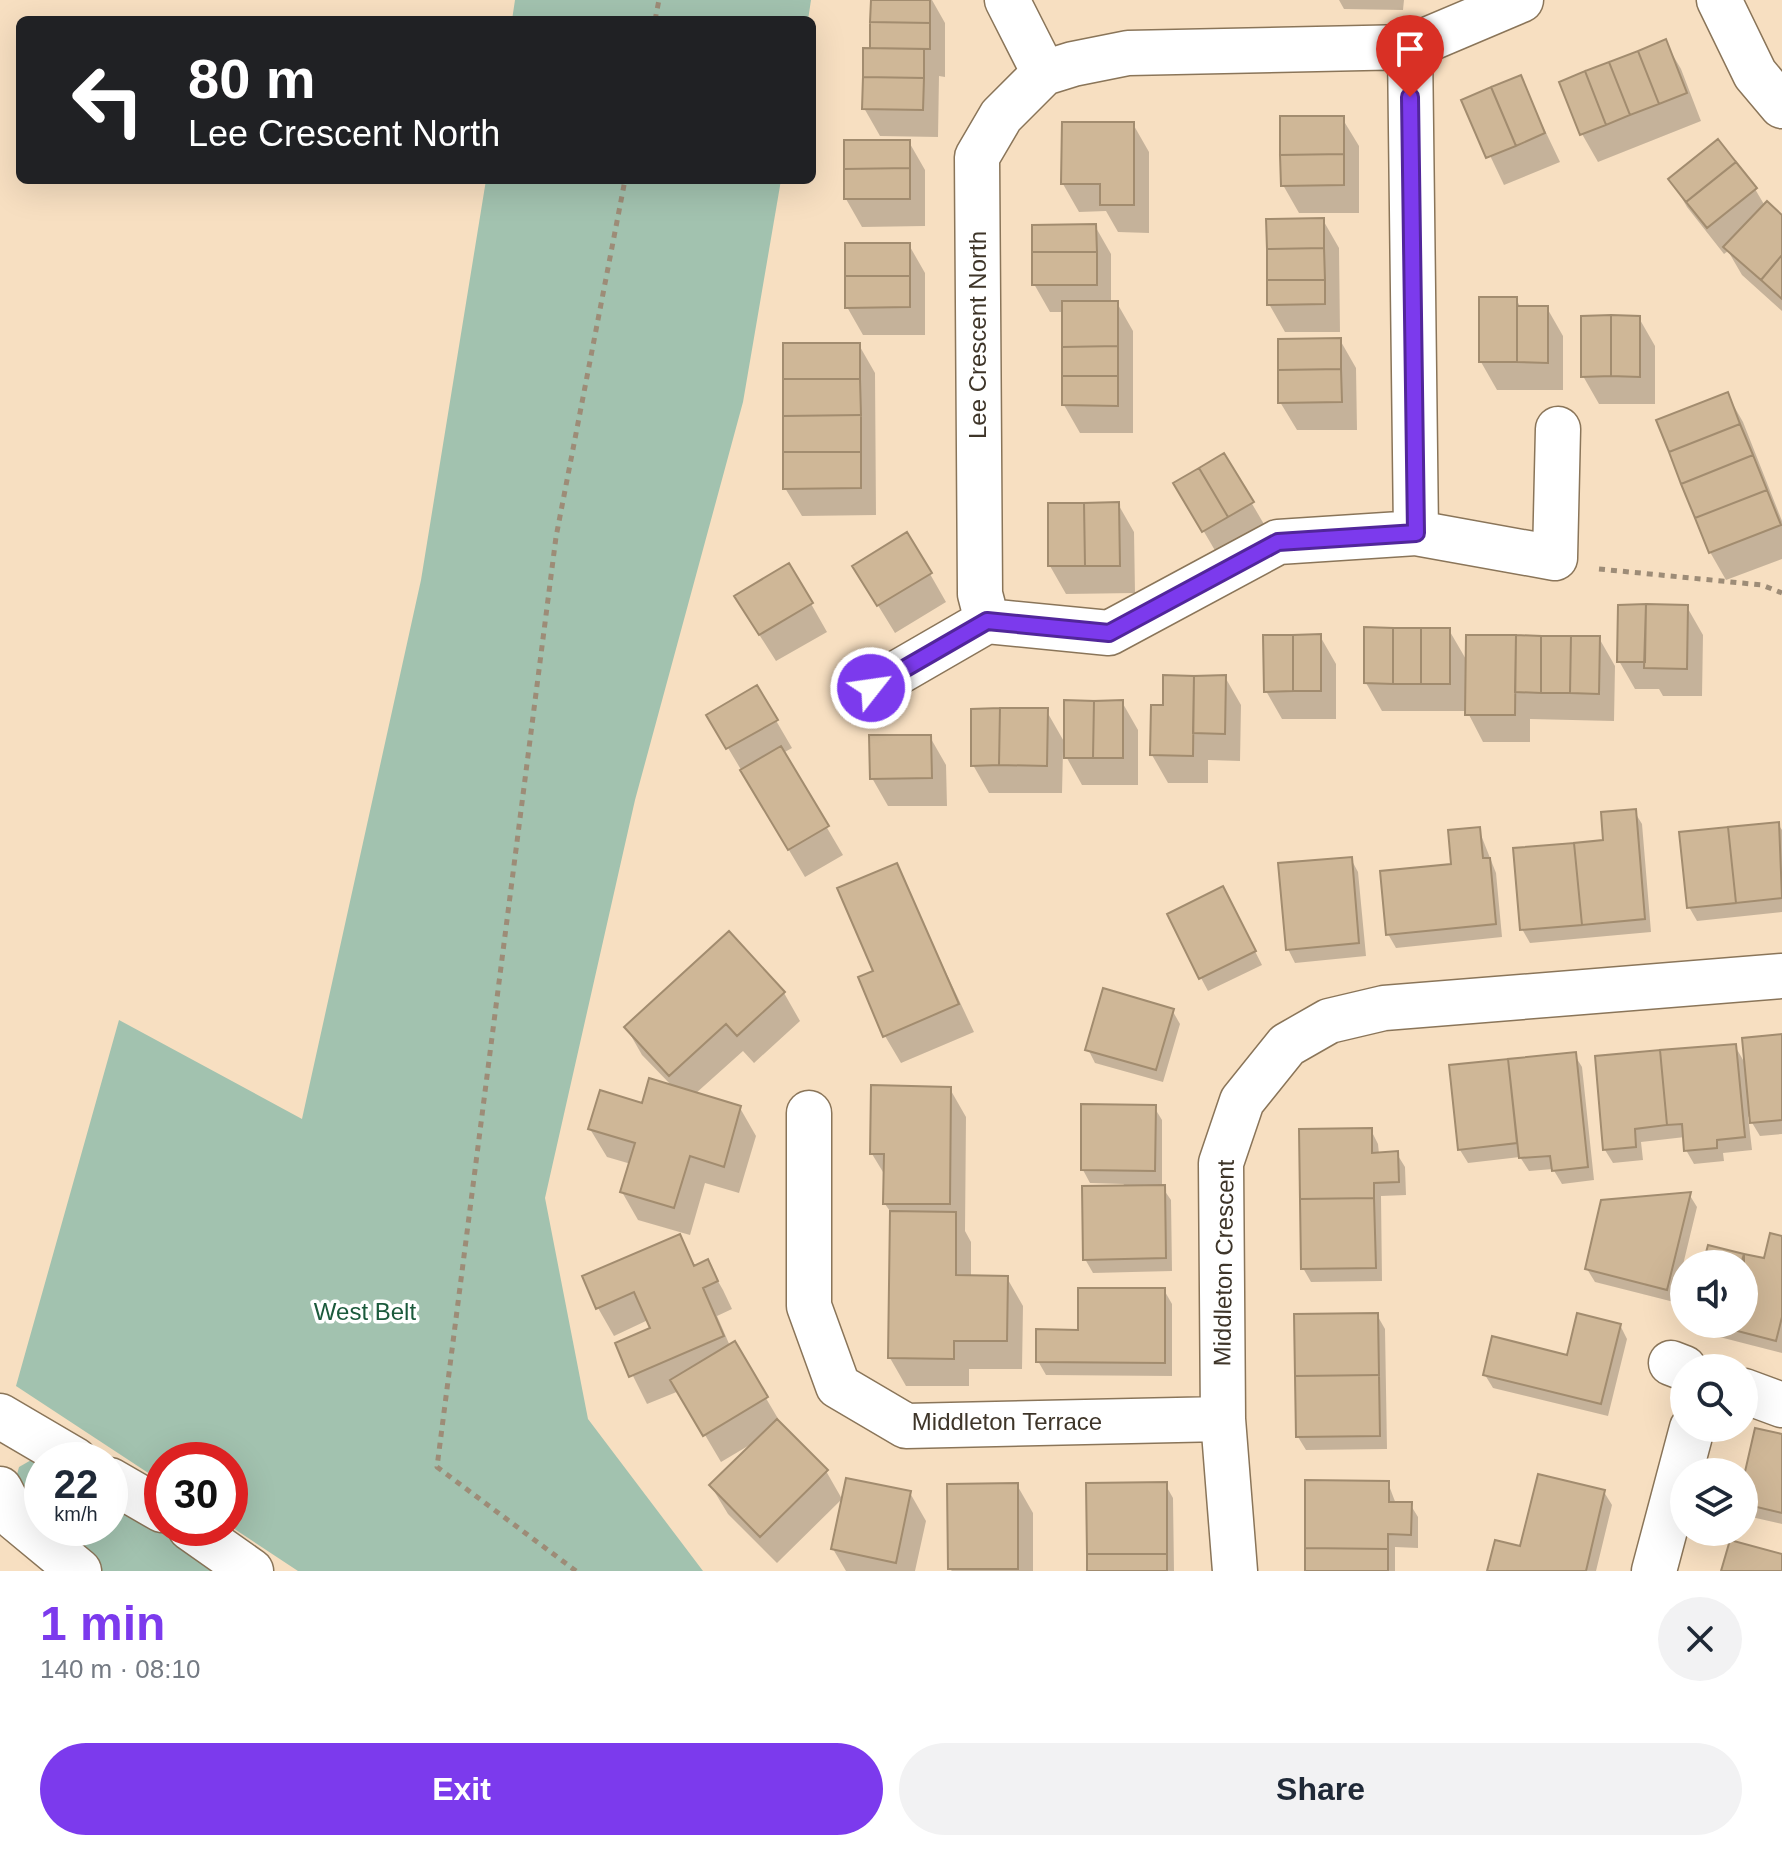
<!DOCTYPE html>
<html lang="en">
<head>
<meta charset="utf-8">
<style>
  body { margin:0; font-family:Helvetica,sans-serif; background:#f2f2f3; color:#1f2937; height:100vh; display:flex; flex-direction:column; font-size:30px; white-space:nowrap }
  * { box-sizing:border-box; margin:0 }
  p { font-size:26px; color:#747a83 }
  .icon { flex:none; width:44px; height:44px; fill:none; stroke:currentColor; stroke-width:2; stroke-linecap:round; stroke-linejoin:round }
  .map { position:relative; height:1571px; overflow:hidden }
  .drawer { display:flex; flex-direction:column; background:#fff; flex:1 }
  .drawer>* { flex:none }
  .top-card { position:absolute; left:16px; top:16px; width:800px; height:168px; border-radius:12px; box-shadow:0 8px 32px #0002; background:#202124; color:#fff; overflow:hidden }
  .buttons { position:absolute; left:1670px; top:1250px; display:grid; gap:16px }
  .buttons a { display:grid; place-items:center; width:88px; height:88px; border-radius:50%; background:#fff; box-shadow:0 8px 32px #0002; font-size:40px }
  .speed { position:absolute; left:24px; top:1442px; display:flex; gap:16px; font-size:40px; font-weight:700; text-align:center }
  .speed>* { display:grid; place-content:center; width:104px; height:104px; border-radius:50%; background:#fff; box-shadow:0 8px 32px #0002; line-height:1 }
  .speed small { font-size:20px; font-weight:400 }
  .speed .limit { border:12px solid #d22; background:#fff; color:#111 }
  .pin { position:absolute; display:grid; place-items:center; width:68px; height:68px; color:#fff; margin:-82px -34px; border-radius:50% 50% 50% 0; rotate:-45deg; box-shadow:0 0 8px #0007 }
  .pin .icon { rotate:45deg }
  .me { position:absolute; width:88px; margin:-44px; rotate:60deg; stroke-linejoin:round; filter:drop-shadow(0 0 6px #0008) }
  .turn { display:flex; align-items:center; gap:28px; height:168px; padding:0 40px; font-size:36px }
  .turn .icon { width:104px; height:104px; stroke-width:2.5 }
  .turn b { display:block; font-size:56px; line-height:68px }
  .round { display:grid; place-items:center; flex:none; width:84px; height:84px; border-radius:42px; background:#f2f2f3 }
  .head { display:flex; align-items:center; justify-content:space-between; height:136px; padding:0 40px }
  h1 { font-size:48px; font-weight:600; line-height:60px; color:#7c3aed }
  .primary-button { display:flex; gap:16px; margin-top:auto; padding:16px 40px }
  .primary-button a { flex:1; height:92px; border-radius:48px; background:#7c3aed; color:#fff; font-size:32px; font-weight:600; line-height:92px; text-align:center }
  .primary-button a+a { background:#f2f2f3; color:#1f2937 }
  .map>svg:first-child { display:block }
  .green { fill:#a2c2af }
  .shadow { fill:#0003 }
  .building { fill:#cfb797; stroke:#a28c6f; stroke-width:2 }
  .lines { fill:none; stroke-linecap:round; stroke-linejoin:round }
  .minor-casing { stroke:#8a7559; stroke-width:47 }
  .path { stroke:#9d8c77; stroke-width:5; stroke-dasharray:6 6; stroke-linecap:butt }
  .minor { stroke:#fff; stroke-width:44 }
  .route-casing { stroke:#51269a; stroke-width:20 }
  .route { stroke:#7c3aed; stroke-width:14 }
  .labels { text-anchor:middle; stroke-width:7; stroke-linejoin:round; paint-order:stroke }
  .street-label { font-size:24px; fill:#3e3529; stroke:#fff }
  .park-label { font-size:24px; fill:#1b5a3c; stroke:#fff }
</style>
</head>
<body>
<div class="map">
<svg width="1782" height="1571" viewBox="0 0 1782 1571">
  <rect width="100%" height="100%" fill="#f7dfc1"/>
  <!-- green -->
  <path class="green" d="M515,0H811L808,20H512Z
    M486,180H781L743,402L635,800L545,1198L588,1419L703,1571H298L230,1526V1460H162V1482L16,1386L119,1020L302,1119L421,580Z
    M33,1459L42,1460V1522L16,1478L19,1467Z
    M110,1495L238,1571H101L49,1528H110Z"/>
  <!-- shadow -->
  <path class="shadow" d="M872,0H932L945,23V77L939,76L938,137L880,136L864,108L872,50Z
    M1339,0H1404L1403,10L1344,9Z
    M1665,42L1681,69L1701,121L1598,162L1582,134Z
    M1520,78L1560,162L1504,185L1464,101Z
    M1342,118L1359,146V213H1299L1283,185Z
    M1133,124L1149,152V233L1118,232L1106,211L1079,212L1063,184Z
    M909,142L925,170V226L862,227L846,199Z
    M1671,179L1755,189L1765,206L1782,217V311L1742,275L1728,251L1724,254L1687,207Z
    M1323,220L1339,248L1340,332H1285L1269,304Z
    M1095,226L1111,254V303H1117L1133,331V433H1080L1064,405V312H1050L1034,284Z
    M909,245L925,273V335H863L847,307Z
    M1516,299L1521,308H1547L1563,336V390H1497L1481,362Z
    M1639,318L1655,346V404H1599L1583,376Z
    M1340,340L1356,368L1357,430H1297L1280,402Z
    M859,345L875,373L876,515L802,516L785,488Z
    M1727,394L1743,422L1782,521V559L1726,580L1710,552Z
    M1224,456L1268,531L1220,559L1176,484Z
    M1118,504L1134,532L1135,593L1066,594L1050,566Z
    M789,565L827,632L776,661L753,625Z
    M930,574L946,602L895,633L871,594Z
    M1687,607L1703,635L1702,696H1663L1659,689H1635L1619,661Z
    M1449,630L1467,661L1599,638L1615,666L1614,721L1530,719V742H1483L1467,711H1382L1366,683Z
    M1320,636L1336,664V719H1282L1266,691Z
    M1225,677L1241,705L1240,761L1208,760V783H1168L1152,755L1165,707Z
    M757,688L792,748L783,753L843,855L805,877L709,716Z
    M1122,702L1138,730V785H1082L1063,751L1062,793H989L973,765L1046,710L1066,745Z
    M930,737L946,765L947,806H888L872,778Z
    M1634,811L1642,824L1651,932L1530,943L1522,929Z
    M1778,824L1782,830V912L1697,921L1689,907Z
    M1479,830L1496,873L1502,937L1396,948L1388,934L1453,866Z
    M1351,859L1358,872L1366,956L1295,963L1288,949Z
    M896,866L974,1032L901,1063L885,1036Z
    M1230,902L1262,965L1208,991L1201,978Z
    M729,934L784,993L800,1021L754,1063L743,1051L695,1094L740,1108L756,1136L739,1193L705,1183L690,1235L638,1220L622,1192L631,1164L607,1157L590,1129L673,1087L642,1055L626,1027Z
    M1172,1010L1180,1024L1163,1082L1095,1063L1088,1049Z
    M1782,1036V1134L1760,1136L1748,1116L1752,1150L1723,1153L1724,1161L1694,1164L1686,1150L1685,1137L1641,1142L1643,1160L1613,1163L1605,1150L1735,1046L1746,1065Z
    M1574,1054L1582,1067L1594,1180L1562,1184L1553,1169L1529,1171L1520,1157L1468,1163L1460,1150L1451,1067Z
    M950,1089L966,1117L965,1231L971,1242V1277L1007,1278L1023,1306L1022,1369H969V1386H906L890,1358L892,1214L885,1204L886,1177L872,1154Z
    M1154,1107L1162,1120V1187L1171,1200L1172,1271L1093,1273L1085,1259L1124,1184L1090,1183L1083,1170Z
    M1371,1130L1378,1144L1379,1154H1397L1405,1167L1406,1195L1381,1196L1382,1281L1311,1282L1303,1268Z
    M1689,1194L1697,1207L1674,1302L1595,1282L1587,1269Z
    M679,1237L696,1267L707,1262L723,1290L732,1309L717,1316L730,1346L734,1344L783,1427L826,1471L842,1499L777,1563L728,1514L711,1486L753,1443L721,1462L679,1391L647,1404L617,1344L652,1329L648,1320L614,1336L598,1308Z
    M1782,1238V1353L1700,1332L1695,1324H1744V1264H1705L1709,1247L1765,1261Z
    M1164,1290L1172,1304V1376L1046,1375L1038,1361Z
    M1377,1315L1385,1329L1387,1449L1306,1450L1298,1437Z
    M1620,1325L1627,1339L1608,1416L1493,1388L1485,1375L1568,1357Z
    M1782,1436V1524L1747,1516L1744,1510V1484Z
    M1388,1483L1396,1504H1410L1418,1517V1548L1395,1547V1571H1307Z
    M1165,1484L1173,1498L1174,1571H1089Z
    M1017,1485L1033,1513V1571H951Z
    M1604,1492L1612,1505L1596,1571H1489Z
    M910,1493L926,1521L915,1571H846L833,1549Z"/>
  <!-- building -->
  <path class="building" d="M871,0H930V23L870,22Z
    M870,22L930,23V49L870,48Z
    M1666,39L1687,93L1659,104L1638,51Z
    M863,48L924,49V78L863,77Z
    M1638,51L1659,104L1630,115L1609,62Z
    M1609,62L1630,115L1606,125L1585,71Z
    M1585,71L1606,125L1580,135L1559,82Z
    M1521,75L1545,133L1516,146L1491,87Z
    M863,77L924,78L923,110L862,109Z
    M1491,87L1516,146L1486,158L1461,100Z
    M1280,116H1344V154L1280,155Z
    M1062,122H1134V205H1100V184H1061Z
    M1718,139L1736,162L1686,202L1668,179Z
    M844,140H910V168L844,169Z
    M1344,154V185L1281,186L1280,155Z
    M1736,162L1757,188L1707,228L1686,202Z
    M910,168V199H844V169Z
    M1767,201L1782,215V255L1761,280L1723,247Z
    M1324,218V248L1267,249L1266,219Z
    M1096,224L1097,252H1032V225Z
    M845,243H910V276H845Z
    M1324,248L1325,280H1267V249Z
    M1032,252H1097V285H1032Z
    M1782,255V299L1761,280Z
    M845,276H910V307L845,308Z
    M1267,280H1325V304L1267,305Z
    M1479,297H1517V362H1479Z
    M1062,301H1118V346L1062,347Z
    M1517,306H1548V363L1517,362Z
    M1611,315L1640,316V377L1611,376Z
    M1611,315V376L1581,377V316Z
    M1341,338V369L1278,370V339Z
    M783,343H860V379H783Z
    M1118,346V376H1062V347Z
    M1341,369L1342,402L1278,403V370Z
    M1062,376H1118V406L1062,405Z
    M783,379H860L861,415L783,416Z
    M1728,392L1740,424L1669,452L1656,420Z
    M861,415V452H783V416Z
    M1740,424L1753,455L1681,484L1669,452Z
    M783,452H861V488L783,489Z
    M1224,453L1254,502L1228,517L1199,468Z
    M1753,455L1767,490L1695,518L1681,484Z
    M1199,468L1228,517L1202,532L1173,483Z
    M1767,490L1781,525L1709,553L1695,518Z
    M1119,502L1120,566H1085L1084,503Z
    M1048,503H1084L1085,566H1048Z
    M907,532L932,573L877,606L852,566Z
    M789,563L813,603L759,635L734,596Z
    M1646,604L1688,605L1687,669L1644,668Z
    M1646,604L1645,662H1617L1618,605Z
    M1364,627L1393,628V684L1364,683Z
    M1393,628H1421V684H1393Z
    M1421,628H1450V684H1421Z
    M1321,634V691H1293V635Z
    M1263,635H1293V691L1264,692Z
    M1466,635H1516L1515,715H1465Z
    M1516,635L1541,636V693L1515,692Z
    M1541,636H1571L1570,693H1541Z
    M1571,636H1600L1599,694L1570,693Z
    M1163,675L1194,676L1193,756L1150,755L1151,705H1163Z
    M1226,675L1225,734L1193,733L1194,676Z
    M757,685L778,720L726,749L706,715Z
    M1064,700L1094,701L1093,758H1064Z
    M1123,700V758H1093L1094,701Z
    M1000,708H1048L1047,766L999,765Z
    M1000,708L999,765L971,766V709Z
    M869,735H931L932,778L870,779Z
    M781,746L829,826L788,850L740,770Z
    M1636,809L1645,919L1582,925L1574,843L1603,840L1601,812Z
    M1779,822L1782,898L1736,903L1728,827Z
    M1480,827L1483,858H1490L1496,924L1386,935L1380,871L1451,864L1448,830Z
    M1728,827L1736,903L1687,908L1679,832Z
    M1574,843L1582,925L1520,930L1513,848Z
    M1352,857L1359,943L1286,950L1278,863Z
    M897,863L959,1004L883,1037L858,977L873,971L837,888Z
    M1223,886L1256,951L1199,979L1167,914Z
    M729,931L785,992L737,1036L726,1024L669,1076L624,1027Z
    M1103,988L1174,1009L1156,1070L1085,1050Z
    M1782,1034V1120L1750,1123L1742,1038Z
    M1736,1044L1745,1137L1717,1140V1148L1684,1151L1682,1124L1667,1125L1660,1050Z
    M1660,1050L1667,1125L1635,1129L1636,1147L1603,1150L1595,1056Z
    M1576,1052L1588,1167L1552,1171L1550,1156L1519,1158L1508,1059Z
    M1508,1059L1517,1143L1458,1150L1449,1065Z
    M649,1078L741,1106L724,1167L690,1156L674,1208L620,1192L635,1143L588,1129L600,1090L642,1103Z
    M871,1085L951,1087L950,1204H883L884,1154H870Z
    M1081,1104L1156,1105L1155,1171L1081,1170Z
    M1372,1128V1153L1398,1151L1399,1182L1374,1183V1198L1300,1199L1299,1129Z
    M1165,1185L1166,1258L1083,1260L1082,1186Z
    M1691,1192L1667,1290L1585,1269L1601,1200Z
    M1374,1198L1376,1268L1301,1269L1300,1199Z
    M890,1211L956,1212V1275L1008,1276L1007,1341H954V1359L888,1358Z
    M1770,1233L1782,1236V1317L1776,1341L1726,1328L1727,1324H1744V1254L1764,1258Z
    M680,1234L694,1266L708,1259L718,1281L703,1288L724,1336L629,1377L615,1343L650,1328L634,1292L596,1309L582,1276Z
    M1708,1245L1744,1254L1741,1264H1703Z
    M1078,1288H1165V1363L1036,1362V1329L1078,1330Z
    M1378,1313L1379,1375L1295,1376L1294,1314Z
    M1577,1313L1621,1324L1601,1404L1483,1375L1492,1336L1567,1355Z
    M735,1341L768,1397L703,1436L670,1380Z
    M1379,1375L1380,1436L1296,1437L1295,1376Z
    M777,1419L828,1470L760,1537L709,1485Z
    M1755,1428L1782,1434V1513L1744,1504V1476Z
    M1538,1474L1605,1490L1586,1571H1487L1495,1540L1520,1546Z
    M846,1478L911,1491L896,1563L831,1549Z
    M1305,1480L1389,1481V1502H1412L1411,1535L1388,1534V1549L1305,1548Z
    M1167,1482V1554H1087L1086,1483Z
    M1018,1483V1569H948L947,1484Z
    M1730,1540L1782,1554V1571H1721Z
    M1305,1548L1388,1549V1571H1305Z
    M1087,1554H1167V1571H1087Z"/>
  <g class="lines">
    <!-- minor casing -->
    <g class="minor-casing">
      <path id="minor" d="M1007,0L1044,73
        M1719,0L1755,74L1782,106
        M1410,47L1416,533L1278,542L1109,633L987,621L980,594L977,157L1001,116L1044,73L1073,64L1128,53L1410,47L1521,0
        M1416,533L1555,558L1558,429
        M871,688L987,621
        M809,1113V1306L838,1386L906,1426L1223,1419
        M1671,1363L1684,1368
        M1744,1391L1782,1405
        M0,1416L75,1460
        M110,1480L162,1510
        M0,1489L15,1518L79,1571
        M190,1528L251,1571
        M1235,1571L1223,1419L1221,1163L1242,1101L1287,1045L1329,1021L1384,1008L1782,976
        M1654,1571L1692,1428"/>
    </g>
    <!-- path -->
    <path class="path" d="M655,20L659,0
      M1599,569L1762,585L1782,593
      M576,1571L437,1467L556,537L625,180"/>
    <!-- minor -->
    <use href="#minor" class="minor"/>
  </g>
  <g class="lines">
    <!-- route casing -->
    <g class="route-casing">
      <path id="route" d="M871,688L987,621L1109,633L1278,542L1416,533L1410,97"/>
    </g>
    <!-- route -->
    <use href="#route" class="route"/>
  </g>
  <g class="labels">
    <!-- street labels -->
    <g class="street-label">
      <text transform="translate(978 335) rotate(-90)" y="8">Lee Crescent North</text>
      <text transform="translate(1224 1263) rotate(-89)" y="8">Middleton Crescent</text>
      <text x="1007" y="1430">Middleton Terrace</text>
    </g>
    <!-- park labels -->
    <g class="park-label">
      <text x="365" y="1320">West Belt</text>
    </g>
  </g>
</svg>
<div class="buttons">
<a><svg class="icon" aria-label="sound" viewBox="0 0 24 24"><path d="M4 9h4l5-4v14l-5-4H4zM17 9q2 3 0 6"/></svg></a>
<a><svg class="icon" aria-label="search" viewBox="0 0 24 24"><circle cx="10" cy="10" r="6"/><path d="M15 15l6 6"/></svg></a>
<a><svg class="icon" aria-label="layers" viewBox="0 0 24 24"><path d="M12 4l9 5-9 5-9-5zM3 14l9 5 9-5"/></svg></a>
</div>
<div class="speed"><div>22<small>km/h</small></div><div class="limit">30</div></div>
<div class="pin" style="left:1410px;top:97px;background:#d93025"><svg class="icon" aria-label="arrive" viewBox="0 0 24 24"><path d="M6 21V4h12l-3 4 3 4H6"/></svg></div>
<svg class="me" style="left:871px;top:688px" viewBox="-20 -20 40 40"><circle r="17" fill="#7c3aed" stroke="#fff" stroke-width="3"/><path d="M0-11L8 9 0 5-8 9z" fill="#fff"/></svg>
<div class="top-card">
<div class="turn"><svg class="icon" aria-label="left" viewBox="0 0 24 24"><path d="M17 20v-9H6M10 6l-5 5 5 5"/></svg><div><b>80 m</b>Lee Crescent North</div></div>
</div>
</div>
<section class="drawer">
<div class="head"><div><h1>1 min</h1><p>140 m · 08:10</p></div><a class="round"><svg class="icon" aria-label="close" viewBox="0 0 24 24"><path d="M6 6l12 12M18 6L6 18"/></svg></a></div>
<div class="primary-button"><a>Exit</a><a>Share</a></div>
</section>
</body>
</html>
